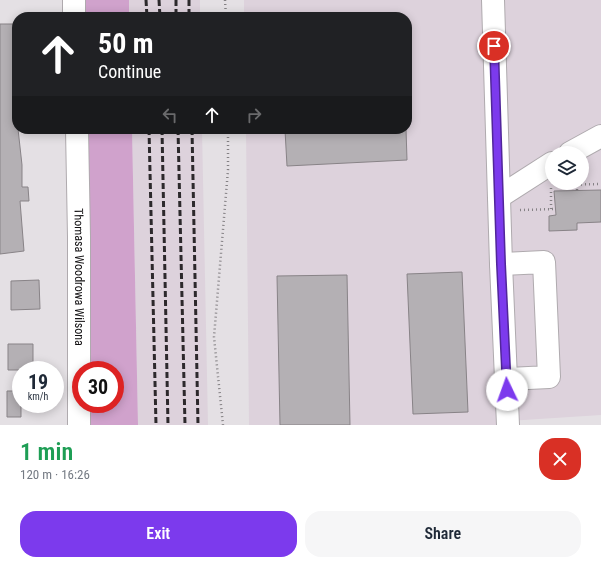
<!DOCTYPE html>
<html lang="en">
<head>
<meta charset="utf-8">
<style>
  body { margin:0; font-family:"Roboto Condensed",sans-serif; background:#f6f6f7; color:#1f2937; height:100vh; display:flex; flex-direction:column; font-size:15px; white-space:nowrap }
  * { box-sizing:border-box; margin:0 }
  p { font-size:13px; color:#747a83 }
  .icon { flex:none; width:22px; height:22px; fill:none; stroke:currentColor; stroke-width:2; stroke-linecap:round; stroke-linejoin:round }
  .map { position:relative; height:425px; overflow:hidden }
  .sheet { display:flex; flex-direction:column; background:#fff; flex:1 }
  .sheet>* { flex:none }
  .guide { position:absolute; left:12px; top:12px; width:400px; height:122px; border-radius:16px; box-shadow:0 2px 10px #0003; background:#202124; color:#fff; overflow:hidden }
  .tools { position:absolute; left:545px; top:146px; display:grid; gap:8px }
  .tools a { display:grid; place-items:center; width:44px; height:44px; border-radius:50%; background:#fff; box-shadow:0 2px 10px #0003; font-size:20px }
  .speed { position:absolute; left:12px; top:361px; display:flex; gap:8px; font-size:20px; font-weight:700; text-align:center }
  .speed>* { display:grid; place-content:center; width:52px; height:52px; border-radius:50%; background:#fff; box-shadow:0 2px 10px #0003; line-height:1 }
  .speed small { font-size:10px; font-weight:400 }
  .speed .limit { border:6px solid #d22; background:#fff; color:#111 }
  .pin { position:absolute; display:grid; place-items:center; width:34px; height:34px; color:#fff; margin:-17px; border:2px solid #fff; border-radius:50%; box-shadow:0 1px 4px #0007 }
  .me { position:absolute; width:44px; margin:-22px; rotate:357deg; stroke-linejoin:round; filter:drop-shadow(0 0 3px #0008) }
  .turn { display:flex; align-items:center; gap:14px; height:84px; padding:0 20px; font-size:18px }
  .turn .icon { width:52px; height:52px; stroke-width:2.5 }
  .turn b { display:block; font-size:28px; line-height:34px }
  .lanes { display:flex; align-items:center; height:38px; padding:0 20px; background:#0003; justify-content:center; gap:20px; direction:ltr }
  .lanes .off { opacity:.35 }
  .round { display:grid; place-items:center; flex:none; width:42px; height:42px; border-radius:16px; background:#f6f6f7 }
  .summary { display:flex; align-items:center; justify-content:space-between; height:68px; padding:0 20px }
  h1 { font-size:24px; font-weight:600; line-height:30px; color:#1e9e55 }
  .cta { display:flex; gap:8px; margin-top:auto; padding:8px 20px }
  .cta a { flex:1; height:46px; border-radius:16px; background:#7c3aed; color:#fff; font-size:16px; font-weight:600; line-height:46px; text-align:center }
  .cta a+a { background:#f6f6f7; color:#1f2937 }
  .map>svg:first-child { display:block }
  .built { fill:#ddd2dc; fill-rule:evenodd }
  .green { fill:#d0a2cc }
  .building { fill:#b4b0b4; stroke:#888387 }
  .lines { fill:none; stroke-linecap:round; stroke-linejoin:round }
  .minor-casing { stroke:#afaaae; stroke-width:24 }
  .path { stroke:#848184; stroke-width:2.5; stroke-dasharray:1 3; stroke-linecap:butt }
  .minor { stroke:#fff; stroke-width:22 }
  .rail { stroke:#2c292c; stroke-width:3; stroke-dasharray:6 3; stroke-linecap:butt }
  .route-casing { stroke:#51269a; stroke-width:10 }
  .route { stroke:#7c3aed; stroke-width:7 }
  .labels { text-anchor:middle; stroke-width:3; stroke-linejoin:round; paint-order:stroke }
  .street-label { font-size:12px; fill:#131113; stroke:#e4e0e4 }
</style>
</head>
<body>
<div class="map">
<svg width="601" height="425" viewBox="0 0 601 425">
  <rect width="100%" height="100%" fill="#e4e0e4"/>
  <!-- built -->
  <path class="built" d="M129,0H200V17H129Z
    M244,0H601V415L508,421V425H249L246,129H407V17H244ZM552,153H582V183H552Z
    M132,129H202L208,425H138Z"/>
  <!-- green -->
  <path class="green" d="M82,0H129V17H83Z
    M86,129H132L138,425H90V404H115V370H90Z"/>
  <!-- building -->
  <path class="building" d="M0,24H15L16,85H14L17,129H18L22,165V187H28L29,201H20L24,251L0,254Z
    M301,129H406L407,160L287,166L285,130Z
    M601,190V222L577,223V230L549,231V216L556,215L554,191Z
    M462,272L468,412L413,414L407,274Z
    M347,275L350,425H280L277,276Z
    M39,280L40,309L11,310V281Z
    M8,344H33V370H8Z
    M7,391H21V417H7Z"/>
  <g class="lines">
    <!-- minor casing -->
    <g class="minor-casing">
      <g id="minor">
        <path d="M74,0V17"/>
        <path d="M493,0L501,264L508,425"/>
        <path id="s1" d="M77,129L79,237V425"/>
        <path d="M570,153L601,136"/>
        <path d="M499,197L552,163"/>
        <path d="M501,264L544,262L549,377L506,379"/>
      </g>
    </g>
    <!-- path -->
    <path class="path" d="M225,0L226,17
      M557,185L601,184
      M577,185V190
      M551,188V209
      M520,210L555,209
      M223,425L214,337L228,170V129"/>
    <!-- minor -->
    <use href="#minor" class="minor"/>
    <!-- rail -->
    <path class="rail" d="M146,0L147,17
      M159,0L160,17
      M176,0V17
      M189,0V17
      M149,129L156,425
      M162,129L168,425
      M178,129L185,425
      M192,129L198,425"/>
  </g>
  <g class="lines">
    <!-- route casing -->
    <g class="route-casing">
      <path id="route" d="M494,46L501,264L507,390"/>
    </g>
    <!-- route -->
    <use href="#route" class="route"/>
  </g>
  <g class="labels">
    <!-- street labels -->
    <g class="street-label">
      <text dy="4" stroke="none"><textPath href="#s1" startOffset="148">Thomasa Woodrowa Wilsona</textPath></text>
    </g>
  </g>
</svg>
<div class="tools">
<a><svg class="icon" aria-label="layers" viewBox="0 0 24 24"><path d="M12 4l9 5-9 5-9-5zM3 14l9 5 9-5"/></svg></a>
</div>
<div class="speed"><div>19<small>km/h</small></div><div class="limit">30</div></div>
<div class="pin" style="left:494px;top:46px;background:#d93025"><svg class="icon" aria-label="arrive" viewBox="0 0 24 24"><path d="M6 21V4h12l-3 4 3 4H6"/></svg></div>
<svg class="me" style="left:507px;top:390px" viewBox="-20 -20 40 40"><circle r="19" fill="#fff"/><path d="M0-13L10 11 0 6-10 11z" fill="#7c3aed"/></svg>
<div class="guide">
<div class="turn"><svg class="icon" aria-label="ahead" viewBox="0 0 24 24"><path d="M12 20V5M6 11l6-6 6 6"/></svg><div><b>50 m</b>Continue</div></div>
<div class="lanes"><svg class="icon off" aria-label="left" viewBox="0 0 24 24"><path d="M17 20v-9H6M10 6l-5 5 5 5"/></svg><svg class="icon" aria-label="ahead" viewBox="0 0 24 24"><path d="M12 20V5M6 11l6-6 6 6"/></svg><svg class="icon off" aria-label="right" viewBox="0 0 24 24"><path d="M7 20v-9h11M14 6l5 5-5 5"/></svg></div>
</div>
</div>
<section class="sheet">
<div class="summary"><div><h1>1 min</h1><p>120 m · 16:26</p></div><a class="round" style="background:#d93025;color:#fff"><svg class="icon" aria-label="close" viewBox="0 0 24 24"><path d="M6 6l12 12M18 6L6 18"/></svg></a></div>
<div class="cta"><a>Exit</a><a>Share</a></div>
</section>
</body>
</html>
